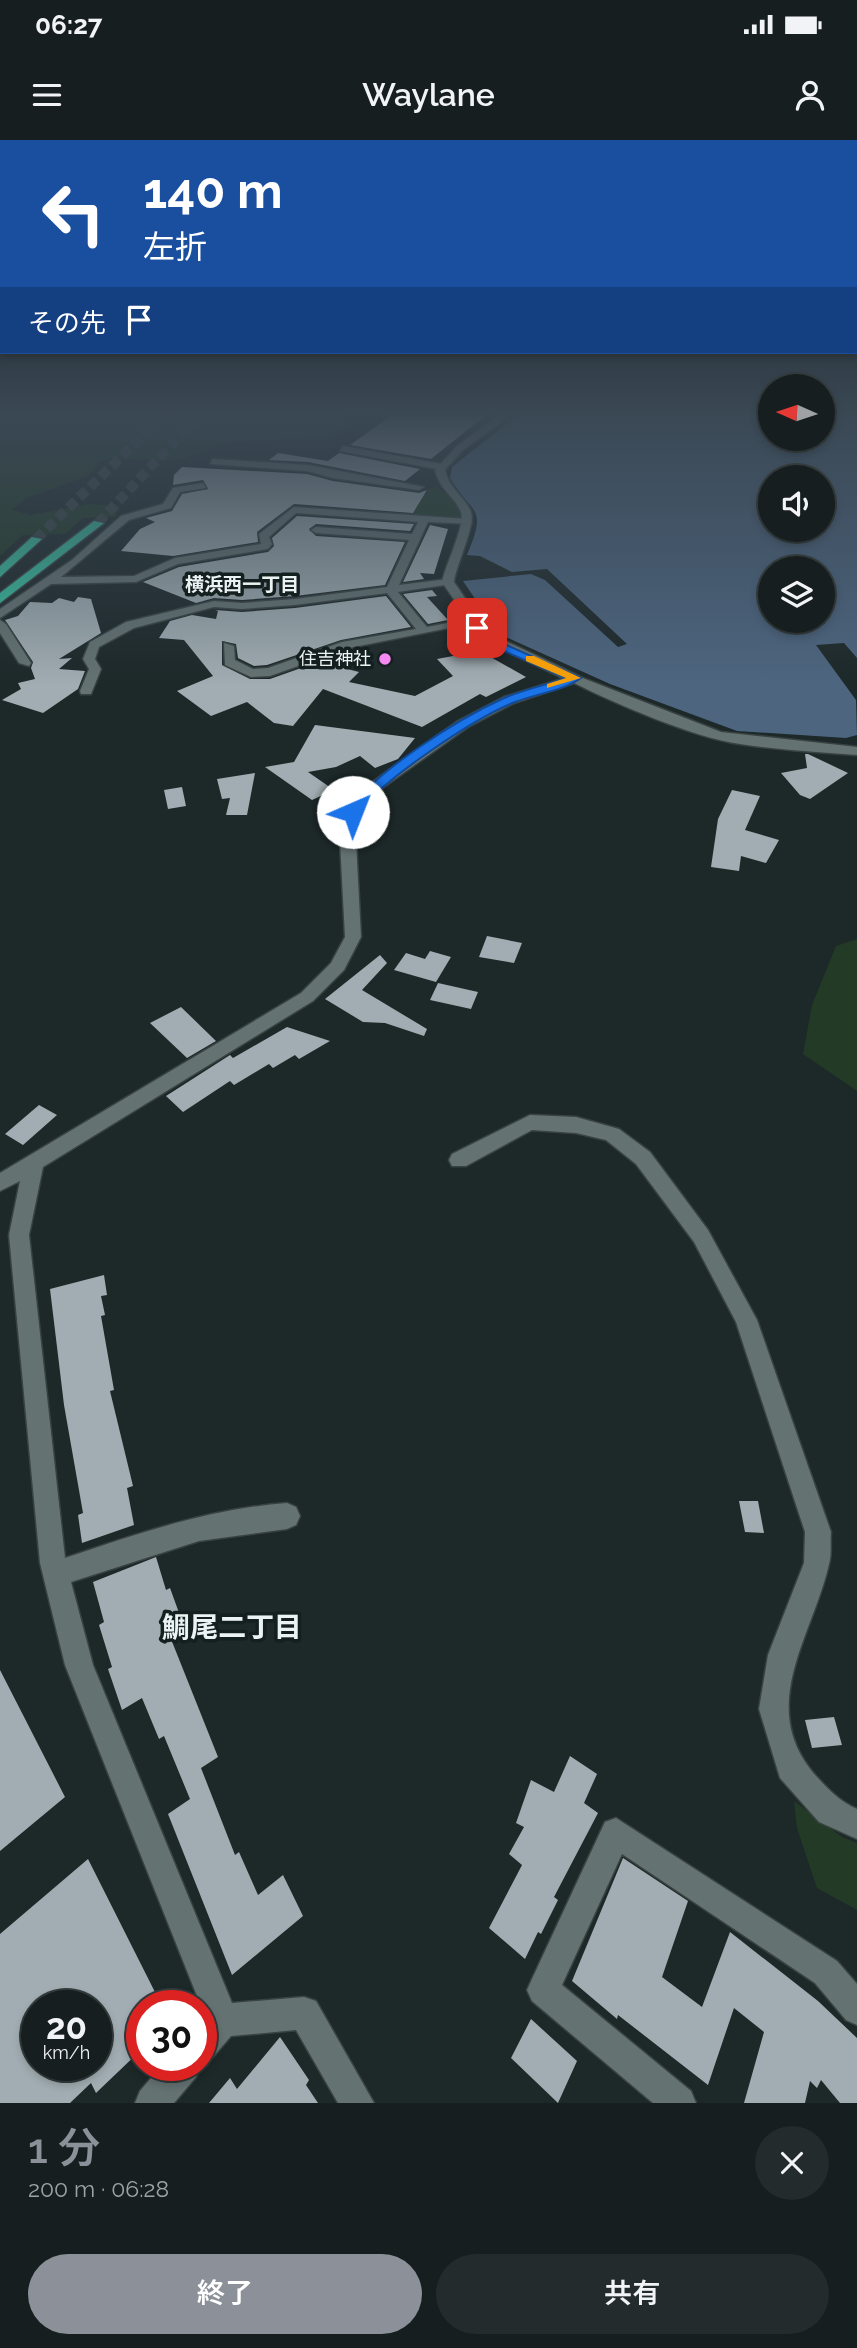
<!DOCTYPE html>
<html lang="ja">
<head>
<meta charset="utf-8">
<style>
  body { margin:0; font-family:Raleway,"Noto Sans JP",sans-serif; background:#232b2c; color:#f1f3f6; height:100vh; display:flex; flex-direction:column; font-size:26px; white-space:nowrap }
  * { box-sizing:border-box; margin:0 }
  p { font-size:23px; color:#9ea2a4 }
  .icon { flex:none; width:38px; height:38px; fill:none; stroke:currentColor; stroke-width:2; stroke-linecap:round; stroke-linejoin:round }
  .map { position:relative; height:1963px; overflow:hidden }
  .details { display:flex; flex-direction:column; background:#161e1f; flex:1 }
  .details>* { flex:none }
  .hud { position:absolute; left:0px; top:0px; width:858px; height:214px; box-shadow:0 4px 10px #0003,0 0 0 2px #353c3d; background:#1a4fa0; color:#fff; overflow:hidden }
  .needle { width:46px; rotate:273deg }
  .controls { position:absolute; left:758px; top:234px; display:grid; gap:14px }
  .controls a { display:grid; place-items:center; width:77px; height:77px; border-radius:50%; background:#161e1f; box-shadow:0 4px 10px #0003,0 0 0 2px #353c3d; font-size:35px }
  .speed { position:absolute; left:21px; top:1850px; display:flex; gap:14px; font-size:35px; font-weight:700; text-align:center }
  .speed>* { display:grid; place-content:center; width:91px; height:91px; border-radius:50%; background:#161e1f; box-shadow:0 4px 10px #0003,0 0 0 2px #353c3d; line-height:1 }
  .speed small { font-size:18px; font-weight:400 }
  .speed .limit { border:10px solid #d22; background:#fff; color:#111 }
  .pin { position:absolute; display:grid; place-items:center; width:60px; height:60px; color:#fff; margin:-30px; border-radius:14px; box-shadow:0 4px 10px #0006 }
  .me { position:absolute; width:77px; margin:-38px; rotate:44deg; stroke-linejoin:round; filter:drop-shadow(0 0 5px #0008) }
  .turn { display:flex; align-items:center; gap:24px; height:147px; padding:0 28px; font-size:32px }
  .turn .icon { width:91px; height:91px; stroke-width:2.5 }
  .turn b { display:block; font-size:49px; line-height:60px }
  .then { display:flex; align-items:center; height:66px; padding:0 28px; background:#0003; gap:14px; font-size:26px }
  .round { display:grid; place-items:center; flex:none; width:74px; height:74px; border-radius:37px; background:#232b2c }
  .head { display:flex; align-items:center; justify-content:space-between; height:119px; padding:0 28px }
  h1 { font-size:42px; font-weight:600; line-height:52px; color:#8c9099 }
  .primary-button { display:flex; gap:14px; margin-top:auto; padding:14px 28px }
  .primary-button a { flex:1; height:80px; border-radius:42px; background:#8c9099; color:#fff; font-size:28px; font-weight:600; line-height:80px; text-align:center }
  .primary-button a+a { background:#232b2c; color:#f1f3f6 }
  .status { display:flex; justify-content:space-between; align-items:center; height:49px; padding:0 35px; background:#161e1f; direction:ltr }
  .status svg { height:19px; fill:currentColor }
  header { display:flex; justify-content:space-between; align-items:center; height:91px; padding:0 28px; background:#161e1f; font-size:32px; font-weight:600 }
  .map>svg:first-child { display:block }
  .green { fill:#233b26 }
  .water { fill:#4d657f; fill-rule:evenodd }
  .building { fill:#a1adb2; fill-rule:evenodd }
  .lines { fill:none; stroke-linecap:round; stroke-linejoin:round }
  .motorway-tunnel { stroke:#3c4647; stroke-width:10; stroke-dasharray:10 5; stroke-linecap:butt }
  .minor-casing { stroke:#394242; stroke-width:3 }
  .tertiary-casing { stroke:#394242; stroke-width:3 }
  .motorway-casing { stroke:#394242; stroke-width:3 }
  .minor { fill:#657272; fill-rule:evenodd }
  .tertiary { fill:#657272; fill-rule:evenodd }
  .motorway { fill:#39c1a1; fill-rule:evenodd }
  .route { fill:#1a73e8; stroke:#114b97; stroke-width:2 }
  .slow { fill:#f59e0b }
  .poi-dot { fill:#f489f1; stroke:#141f1f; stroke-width:2.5 }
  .labels { text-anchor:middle; stroke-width:7; stroke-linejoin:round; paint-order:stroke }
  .far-poi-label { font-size:18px; fill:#ebf2f2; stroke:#141f1f; text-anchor:end }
  .far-neighbourhood-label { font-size:19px; font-weight:bold; fill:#ebf2f2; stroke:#141f1f }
  .near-neighbourhood-label { font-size:28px; font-weight:bold; fill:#ebf2f2; stroke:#141f1f }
</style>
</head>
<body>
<div class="status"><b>06:27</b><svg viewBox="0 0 49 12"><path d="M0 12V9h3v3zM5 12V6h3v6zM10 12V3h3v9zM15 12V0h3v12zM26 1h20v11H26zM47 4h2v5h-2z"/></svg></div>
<header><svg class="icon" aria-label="menu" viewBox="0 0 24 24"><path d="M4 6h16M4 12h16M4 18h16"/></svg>Waylane<svg class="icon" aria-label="person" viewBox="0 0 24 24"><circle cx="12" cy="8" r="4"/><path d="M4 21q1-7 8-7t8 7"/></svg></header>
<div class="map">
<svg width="857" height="1963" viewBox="0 0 857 1963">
  <rect width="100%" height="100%" fill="#1d2829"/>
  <!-- green -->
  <path class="green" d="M0,271H361L347,276L344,290L320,299L233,301L186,318L160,321L115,317L99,322L88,336L26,358L12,370L30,375L89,364L120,366L115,377L83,378L65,394L23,395L0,416Z
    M436,346L454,360L465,376L463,381L404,376L417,355H426L429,349Z
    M857,799V951L803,914L812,865L836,806Z
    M794,1661L842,1697L857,1703V1770L817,1748L797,1688Z"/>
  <!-- water -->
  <path class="water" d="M523,271H770V299H822L823,271H857V518L844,503L816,505L856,560L857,595L846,598L737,591L610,544L499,494L463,441L531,434L545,440L618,507L627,504L547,429L512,432L480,416L467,415C488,364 473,377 450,338L452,327ZM770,338H822V390H770ZM770,429H822V481H770Z"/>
  <!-- building -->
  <path class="building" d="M398,271H491L431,319L350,305Z
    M278,313L328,321L339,313L420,329L405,341L308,322L269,320Z
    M182,327L307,334L333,341L419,353L427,350L413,373L294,364L257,392L258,402L173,416L121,411L140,389L155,382L146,378L172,371L182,354L208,349L203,340L173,345L174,335Z
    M297,376L414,384L410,391L316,384L309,389L316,396L405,402L385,445L295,456L242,460L214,458L196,463L143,442L179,427L268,412L274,406L272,398Z
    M430,385L448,389L434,434L420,433L424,439L403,442Z
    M432,450L437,456L427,457L448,480L428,484L403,454Z
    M386,456L411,487L341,500L267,525L254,526L238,518L236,504L222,501V525L250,539H270L352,510L320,522L359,532L349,542L415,556L453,536L437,519L480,511L526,537L486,557L480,554L422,587L323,549L293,586L274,583L247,562L211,576L177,551L213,536L184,500L159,498L170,481L192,475L216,479L218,471L215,470L242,472L295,468Z
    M78,457L91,459L101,493L59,519L72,518L59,529L85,531L78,549L43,573L2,560L21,549L18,543L35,539L31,528L33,522L5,480L18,476L30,462L52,463L59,458L74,462Z
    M315,585L415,598L398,619L375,628L360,616L336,627L308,632L334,650L312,660L265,627L294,622Z
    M805,614H808L848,633L810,659L800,655L781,633L807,628Z
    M255,633L247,675H226L230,658L222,659L217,639Z
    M182,647L186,666L168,669L164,650Z
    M732,650L760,656L745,690L779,700L766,723L741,716L739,731L711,727L718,679Z
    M487,796L522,803L514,823L479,817Z
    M430,811L451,817L436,842L394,830L406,813L425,819Z
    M380,815L387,823L362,850L427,889L424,896L385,883L363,882L325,859Z
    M438,843L478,852L471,869L430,860Z
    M181,867L216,901L187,918L150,883Z
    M287,887L330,901L299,919L295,915L273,928L269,924L234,945L230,941L183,972L166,956L230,915L233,918Z
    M39,965L57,975L23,1005L5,994Z
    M104,1135L107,1155L101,1156L105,1175L101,1176L114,1250L110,1251L133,1346L127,1348L134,1385L82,1403L78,1375L83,1373L64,1265L50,1149Z
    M739,1361H758L764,1393L745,1392Z
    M156,1417L166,1450L170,1448L182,1481L167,1489L218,1617L201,1628L235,1715L239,1712L258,1755L283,1735L303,1776L232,1835L168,1674L190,1659L164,1596L159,1599L142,1558L122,1570L108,1529L112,1527L99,1485L104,1482L93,1442Z
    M0,1530L65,1657L0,1711Z
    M834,1577L842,1605L812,1608L805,1580Z
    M570,1616L597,1634L584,1663L598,1673L554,1757L558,1760L541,1794L538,1792L525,1819L489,1788L522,1725L509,1714L524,1687L516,1683L531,1640L554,1652Z
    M623,1718L688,1761L662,1837L702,1867L730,1792L818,1861L857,1898V1963H840L821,1940L817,1948L810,1941L805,1963H744L764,1892L734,1868L708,1945L618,1875L617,1879L572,1841Z
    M88,1719L162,1866H142V1909L96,1953L91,1943L70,1963H0V1794ZM37,1866H96V1925H37Z
    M531,1879L577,1921L558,1963L511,1918Z
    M280,1897L309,1940L306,1945L318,1963H209L230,1938L237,1949Z"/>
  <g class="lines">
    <!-- motorway-tunnel -->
    <path class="motorway-tunnel" d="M98,383L203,271
      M36,399L169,271"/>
    <!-- minor casing -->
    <g class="minor-casing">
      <path id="minor" d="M343,306L442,324L447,327L442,330L340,311Z
        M213,319L308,325L424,347L419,350L333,338L307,331L210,324Z
        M203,343L206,348L180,352L171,368L129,380L61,437L134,436L175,418L261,404L259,394L294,367L467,379L472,382L471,384L428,382L399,445L448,439L454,442L452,444L398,452L427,487L473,478L479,482L349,508L270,536L251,537L225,525L224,503L234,506L235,520L253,529L268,528L342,502L416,489L387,453L295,465L242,469L214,467L134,488L99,507L95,519L101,529L91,554H81L80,551L89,529L83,519L90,502L126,482L214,461L242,463L295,459L387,447L409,400L316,393L311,390L316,387L412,394L418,382L296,373L269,397L272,404L268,409L178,424L136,442L51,444L0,478V469L72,420L121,376L163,364L173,348Z
        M0,480L6,484L31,523L29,526L19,523L0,493Z
        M575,535L721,592L857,607V615C818,612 778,610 740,604C695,598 616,564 574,543L514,563L468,587L371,656L360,672L356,701L361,797L344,830L313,861L43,1027L29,1095L65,1418C139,1393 209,1369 287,1363L296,1367L300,1376L296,1385L287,1389L199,1401L71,1442L93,1525L232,1863L304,1857L316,1861L374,1963H338L296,1890L231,1896L213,1917L201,1921V1880L205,1876L65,1525L40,1423L9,1095L20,1041L0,1051V1033L301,853L331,823L345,797L340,701L346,672L361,650L458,581L504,557Z
        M530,975L576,977L619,989L650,1012L708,1090L757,1180L831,1392C830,1402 832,1414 829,1424C813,1496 755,1567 816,1636C829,1650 839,1661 857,1669V1699L819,1682L780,1638L759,1569L768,1515L804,1423L805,1392L736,1182L694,1102L636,1024L606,1000L576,993L532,990L466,1026H452L449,1020L452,1014Z
        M616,1678L837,1821L857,1844V1885L846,1880L815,1843L622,1714L562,1845L691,1951L696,1963H653L532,1861L527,1850L532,1839L605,1682Z
        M162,1925H201L196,1937L174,1963H135L140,1951Z"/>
    </g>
    <!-- tertiary casing -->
    <g class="tertiary-casing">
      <path id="tertiary" d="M506,271H516L463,310L445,330C449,349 465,356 471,372C476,385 456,425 454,442L489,493L579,536V542H571L481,499L442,442C445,426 466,384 461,372C454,355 440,351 435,330L457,306Z"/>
    </g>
    <!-- motorway casing -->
    <g class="motorway-casing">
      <path id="motorway" d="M94,381L104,383L0,463V453Z
        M32,397L42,399L0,437V426Z"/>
    </g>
    <!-- minor -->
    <use href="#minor" class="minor"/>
    <!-- tertiary -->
    <use href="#tertiary" class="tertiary"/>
    <!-- motorway -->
    <use href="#motorway" class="motorway"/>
  </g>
  <!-- sky -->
  <linearGradient id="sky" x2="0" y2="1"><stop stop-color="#101617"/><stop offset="0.5" stop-color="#3a4854"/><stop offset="1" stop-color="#3a4854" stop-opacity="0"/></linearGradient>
  <rect width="857" height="546" fill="url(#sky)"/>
  <!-- route -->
  <path class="route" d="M477,485L504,504L581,538C563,551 535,554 515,562C474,578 382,640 357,674H349L347,672C375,631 458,579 504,558C523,550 546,545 566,538L497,508L473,491Z"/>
  <!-- slow -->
  <path class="slow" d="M526,516H534L581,538L547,548V544L566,538L526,521Z"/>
  <!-- markers -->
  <circle class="poi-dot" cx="385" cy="519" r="7"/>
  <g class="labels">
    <!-- far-poi labels -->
    <g class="far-poi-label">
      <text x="371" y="525">住吉神社</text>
    </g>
    <!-- far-neighbourhood labels -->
    <g class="far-neighbourhood-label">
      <text x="242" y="451">横浜西一丁目</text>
    </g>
    <!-- near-neighbourhood labels -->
    <g class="near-neighbourhood-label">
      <text x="232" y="1497">鯛尾二丁目</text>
    </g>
  </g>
</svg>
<div class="controls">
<a><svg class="needle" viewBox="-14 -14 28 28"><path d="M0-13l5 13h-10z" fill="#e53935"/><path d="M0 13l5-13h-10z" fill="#9ea2a4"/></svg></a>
<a><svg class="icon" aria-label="sound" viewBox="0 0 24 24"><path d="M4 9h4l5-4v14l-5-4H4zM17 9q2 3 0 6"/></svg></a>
<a><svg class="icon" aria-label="layers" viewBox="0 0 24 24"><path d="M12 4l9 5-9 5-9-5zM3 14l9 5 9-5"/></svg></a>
</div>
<div class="speed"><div>20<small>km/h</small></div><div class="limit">30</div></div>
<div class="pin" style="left:477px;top:488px;background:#d93025"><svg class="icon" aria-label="arrive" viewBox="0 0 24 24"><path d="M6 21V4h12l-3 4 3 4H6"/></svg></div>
<svg class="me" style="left:353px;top:672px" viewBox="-20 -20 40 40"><circle r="19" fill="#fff"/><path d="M0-13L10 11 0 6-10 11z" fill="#1a73e8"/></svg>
<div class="hud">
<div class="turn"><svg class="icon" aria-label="left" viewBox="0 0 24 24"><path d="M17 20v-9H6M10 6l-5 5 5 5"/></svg><div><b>140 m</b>左折</div></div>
<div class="then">その先<svg class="icon" aria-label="arrive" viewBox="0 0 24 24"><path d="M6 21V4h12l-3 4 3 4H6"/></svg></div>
</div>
</div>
<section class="details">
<div class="head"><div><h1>1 分</h1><p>200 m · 06:28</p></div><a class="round"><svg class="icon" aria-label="close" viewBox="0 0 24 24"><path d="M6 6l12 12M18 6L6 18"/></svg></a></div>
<div class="primary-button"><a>終了</a><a>共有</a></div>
</section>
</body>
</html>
